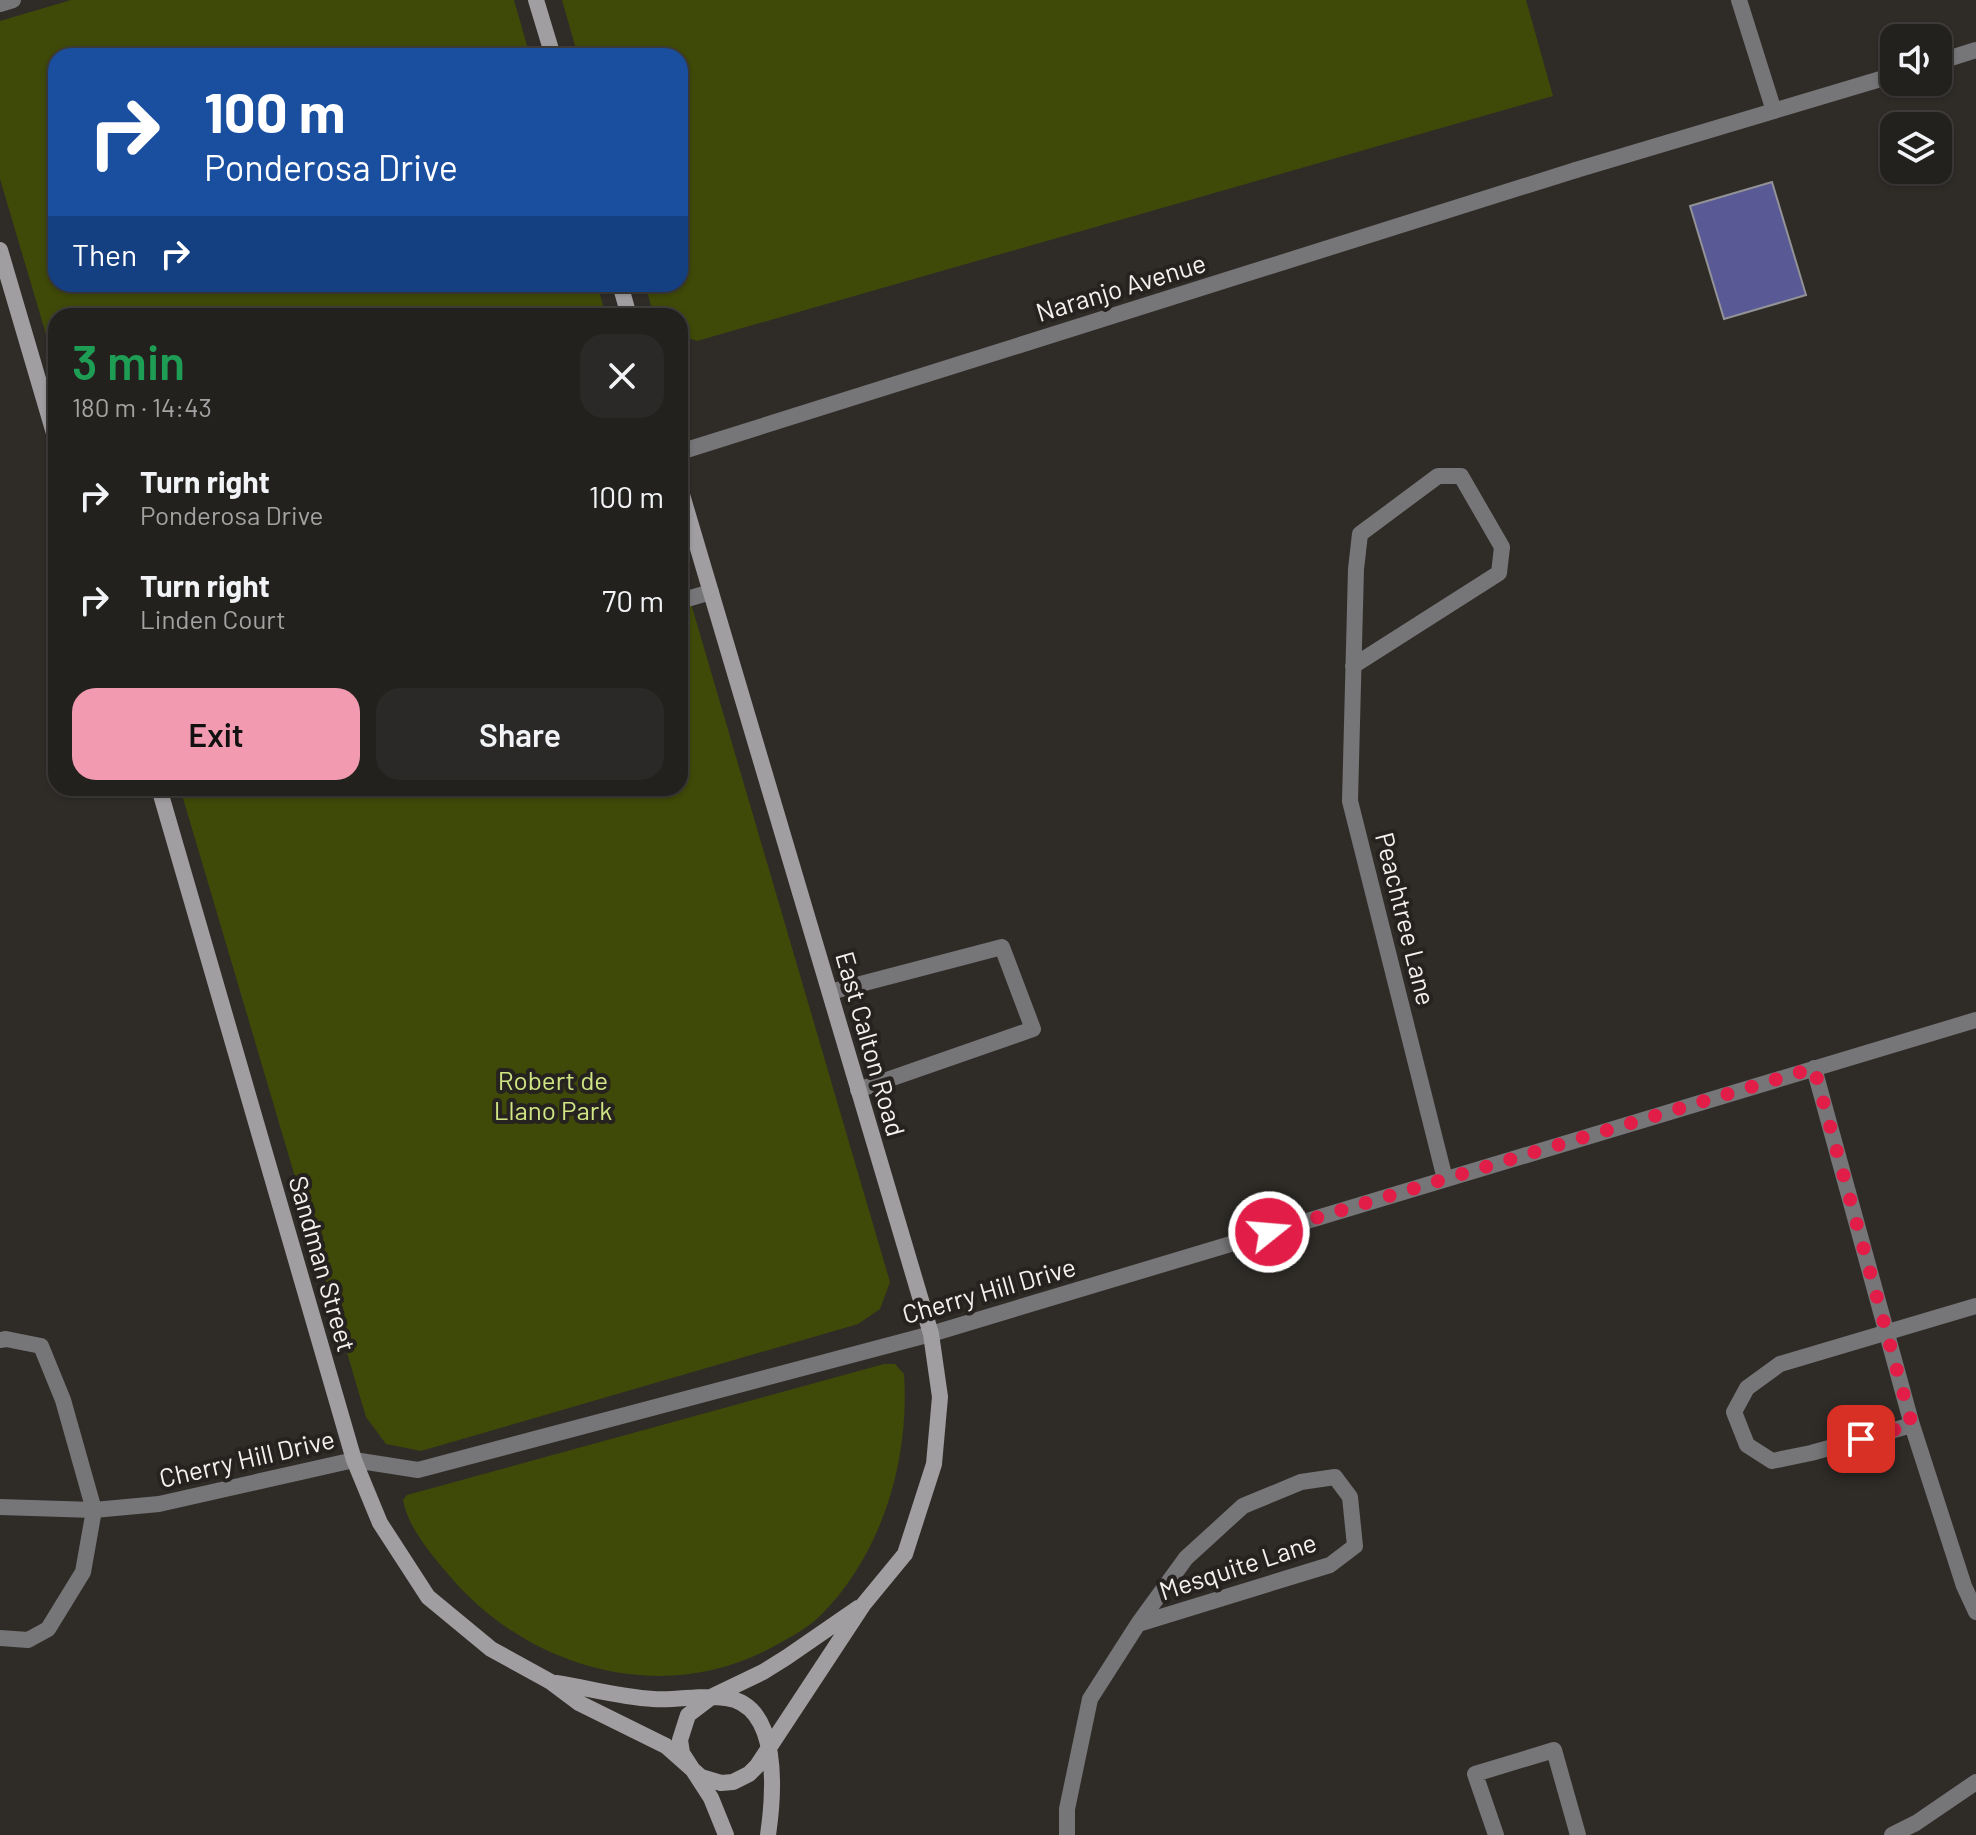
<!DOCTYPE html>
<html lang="en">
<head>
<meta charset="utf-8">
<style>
  body { margin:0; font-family:Barlow,sans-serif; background:#2b2927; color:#f1f3f6; height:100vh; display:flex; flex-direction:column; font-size:30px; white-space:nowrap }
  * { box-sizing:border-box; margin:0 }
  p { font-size:26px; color:#a3a3a4 }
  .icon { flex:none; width:44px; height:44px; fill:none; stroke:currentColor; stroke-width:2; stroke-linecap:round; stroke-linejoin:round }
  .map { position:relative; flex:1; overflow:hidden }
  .drawer { position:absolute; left:48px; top:308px; width:640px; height:488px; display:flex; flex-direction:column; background:#23211e; border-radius:24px; box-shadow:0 2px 6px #0004,0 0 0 2px #403e3c }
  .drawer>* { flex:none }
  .top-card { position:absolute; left:48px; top:48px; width:640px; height:244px; border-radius:24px; box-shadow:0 2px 6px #0004,0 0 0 2px #403e3c; background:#1a4fa0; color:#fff; overflow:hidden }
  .controls { position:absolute; left:1880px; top:24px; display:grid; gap:16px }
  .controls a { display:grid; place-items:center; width:72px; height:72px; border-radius:16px; background:#23211e; box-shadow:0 2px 6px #0004,0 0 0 2px #403e3c; font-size:40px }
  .pin { position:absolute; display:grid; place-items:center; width:68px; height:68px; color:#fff; margin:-34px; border-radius:16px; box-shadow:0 4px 12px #0006 }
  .me { position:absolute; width:88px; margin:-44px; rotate:73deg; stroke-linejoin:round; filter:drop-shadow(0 0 6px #0008) }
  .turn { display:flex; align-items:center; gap:28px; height:168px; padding:0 24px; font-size:36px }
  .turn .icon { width:104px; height:104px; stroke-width:2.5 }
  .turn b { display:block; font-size:56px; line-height:68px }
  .then { display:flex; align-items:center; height:76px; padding:0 24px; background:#0003; gap:16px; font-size:30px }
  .round { display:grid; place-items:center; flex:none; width:84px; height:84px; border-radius:24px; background:#2b2927 }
  .headline { display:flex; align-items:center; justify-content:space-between; height:136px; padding:0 24px }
  h1 { font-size:48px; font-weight:600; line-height:60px; color:#1e9e55 }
  .action { display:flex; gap:16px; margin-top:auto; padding:16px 24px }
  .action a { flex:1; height:92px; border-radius:24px; background:#f29aaf; color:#111; font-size:32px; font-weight:600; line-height:92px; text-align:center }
  .action a+a { background:#2b2927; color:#f1f3f6 }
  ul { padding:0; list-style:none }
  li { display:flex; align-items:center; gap:24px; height:104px; padding:0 24px }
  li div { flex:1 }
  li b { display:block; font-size:30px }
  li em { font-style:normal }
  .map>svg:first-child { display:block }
  .green { fill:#3f4908 }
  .building { fill:#595995; stroke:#929297; stroke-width:2 }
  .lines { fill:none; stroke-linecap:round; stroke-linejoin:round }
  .service { stroke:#767577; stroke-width:16 }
  .minor { stroke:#767577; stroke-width:16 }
  .secondary { stroke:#a09ea1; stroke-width:16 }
  .route { stroke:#e11d48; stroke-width:14; stroke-dasharray:0 25.2 }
  .labels { text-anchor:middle; stroke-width:8; stroke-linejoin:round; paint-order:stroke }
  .street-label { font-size:26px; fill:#f4f2ef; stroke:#25221f }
  .park-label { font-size:26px; fill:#d0e583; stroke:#25221f }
</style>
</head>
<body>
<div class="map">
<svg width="1976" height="1835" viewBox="0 0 1976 1835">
  <rect width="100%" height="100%" fill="#2f2c28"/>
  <!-- green -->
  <path class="green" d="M71,0H514L530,56H56V284H597L606,316H56V368L0,179V21Z
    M562,0H1526L1553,96L697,341L680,335V316H654L645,284H680V56H578Z
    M680,566L890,1282L880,1309L858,1324L421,1451L386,1444L366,1417L180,788H680Z
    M884,1364H895L904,1374C910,1460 882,1556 818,1618C803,1631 784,1641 767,1650C660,1705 531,1668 454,1581C435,1559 408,1529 403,1500L407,1495Z"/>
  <!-- building -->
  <path class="building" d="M1772,182L1806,295L1724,319L1690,206Z"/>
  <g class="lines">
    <!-- service -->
    <path class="service" d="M1739,0L1774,111
      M1938,62L1976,50
      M1576,170L1894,75
      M680,601L711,592"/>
    <!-- minor -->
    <path class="minor" d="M0,4L13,0
      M680,452L1576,170
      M1353,666L1499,573L1502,547L1461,476H1438L1360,534L1356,569L1350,801L1445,1179
      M830,992L1002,947L1033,1029L858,1090
      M1814,1068L1912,1425L1964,1586L1976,1612
      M0,1340L6,1339L41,1346L63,1400L94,1510L83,1572L48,1629L28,1640L0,1638
      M1912,1425L1811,1453L1772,1461L1747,1445L1734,1412L1747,1388L1780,1364L1976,1306
      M0,1507L94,1510L159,1504L354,1460L418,1470L931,1334L1976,1020
      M1067,1835V1809L1090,1699L1138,1624L1186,1558L1243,1506L1301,1482L1335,1477L1350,1497L1355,1546L1330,1565L1138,1624
      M1496,1835L1475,1774L1554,1750L1578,1835
      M1892,1835L1916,1823L1976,1782"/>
    <!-- secondary -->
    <path class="secondary" d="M536,0L553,56
      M0,250L56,440
      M620,284L629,316
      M159,788L354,1460L380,1523L428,1597L491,1649L551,1682L579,1703L666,1746L701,1777L721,1783L733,1782L749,1774L757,1766L863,1605L905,1554L934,1464L940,1397L931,1334L680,488
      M556,1683C588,1688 620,1697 653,1699C677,1701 702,1694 726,1698C781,1705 774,1794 768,1835
      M726,1835L711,1798L682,1753L680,1740L688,1715L713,1696L763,1672L787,1657L858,1608"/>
  </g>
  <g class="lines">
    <!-- route -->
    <path class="route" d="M1269,1232L1814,1068L1912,1425L1861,1439"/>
  </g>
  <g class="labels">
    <!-- street labels -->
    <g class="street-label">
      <text transform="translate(1121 288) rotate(-17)" y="9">Naranjo Avenue</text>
      <text transform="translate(1405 919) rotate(76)" y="9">Peachtree Lane</text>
      <text transform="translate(870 1044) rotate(74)" y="9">East Calton Road</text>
      <text transform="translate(322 1264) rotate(74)" y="9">Sandman Street</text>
      <text transform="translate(989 1291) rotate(-16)" y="9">Cherry Hill Drive</text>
      <text transform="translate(247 1459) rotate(-13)" y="9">Cherry Hill Drive</text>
      <text transform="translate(1238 1567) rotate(-18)" y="9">Mesquite Lane</text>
    </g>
    <!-- park labels -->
    <g class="park-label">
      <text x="553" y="1090">Robert de<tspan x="553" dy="30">Llano Park</tspan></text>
    </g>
  </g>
</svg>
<div class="controls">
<a><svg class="icon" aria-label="sound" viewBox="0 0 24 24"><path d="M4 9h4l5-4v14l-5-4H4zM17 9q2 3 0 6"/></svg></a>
<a><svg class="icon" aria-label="layers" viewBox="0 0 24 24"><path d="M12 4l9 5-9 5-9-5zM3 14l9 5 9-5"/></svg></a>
</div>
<div class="pin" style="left:1861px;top:1439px;background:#d93025"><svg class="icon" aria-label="arrive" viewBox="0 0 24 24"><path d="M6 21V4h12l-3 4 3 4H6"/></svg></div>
<svg class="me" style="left:1269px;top:1232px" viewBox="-20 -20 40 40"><circle r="17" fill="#e11d48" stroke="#fff" stroke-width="3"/><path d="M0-11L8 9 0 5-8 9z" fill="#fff"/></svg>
<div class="top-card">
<div class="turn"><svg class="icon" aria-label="right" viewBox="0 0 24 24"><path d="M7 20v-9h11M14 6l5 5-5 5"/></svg><div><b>100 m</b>Ponderosa Drive</div></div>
<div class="then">Then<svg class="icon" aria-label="right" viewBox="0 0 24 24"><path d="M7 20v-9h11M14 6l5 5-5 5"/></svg></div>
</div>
<section class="drawer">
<div class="headline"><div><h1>3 min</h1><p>180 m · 14:43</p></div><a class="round"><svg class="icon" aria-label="close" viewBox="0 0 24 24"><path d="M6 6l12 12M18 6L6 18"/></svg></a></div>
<ul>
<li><svg class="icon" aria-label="right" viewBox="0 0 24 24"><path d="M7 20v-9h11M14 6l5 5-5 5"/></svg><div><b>Turn right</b><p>Ponderosa Drive</p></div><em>100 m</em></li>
<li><svg class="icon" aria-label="right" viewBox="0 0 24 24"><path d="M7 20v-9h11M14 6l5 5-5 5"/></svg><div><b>Turn right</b><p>Linden Court</p></div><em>70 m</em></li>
</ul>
<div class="action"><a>Exit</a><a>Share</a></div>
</section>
</div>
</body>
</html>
